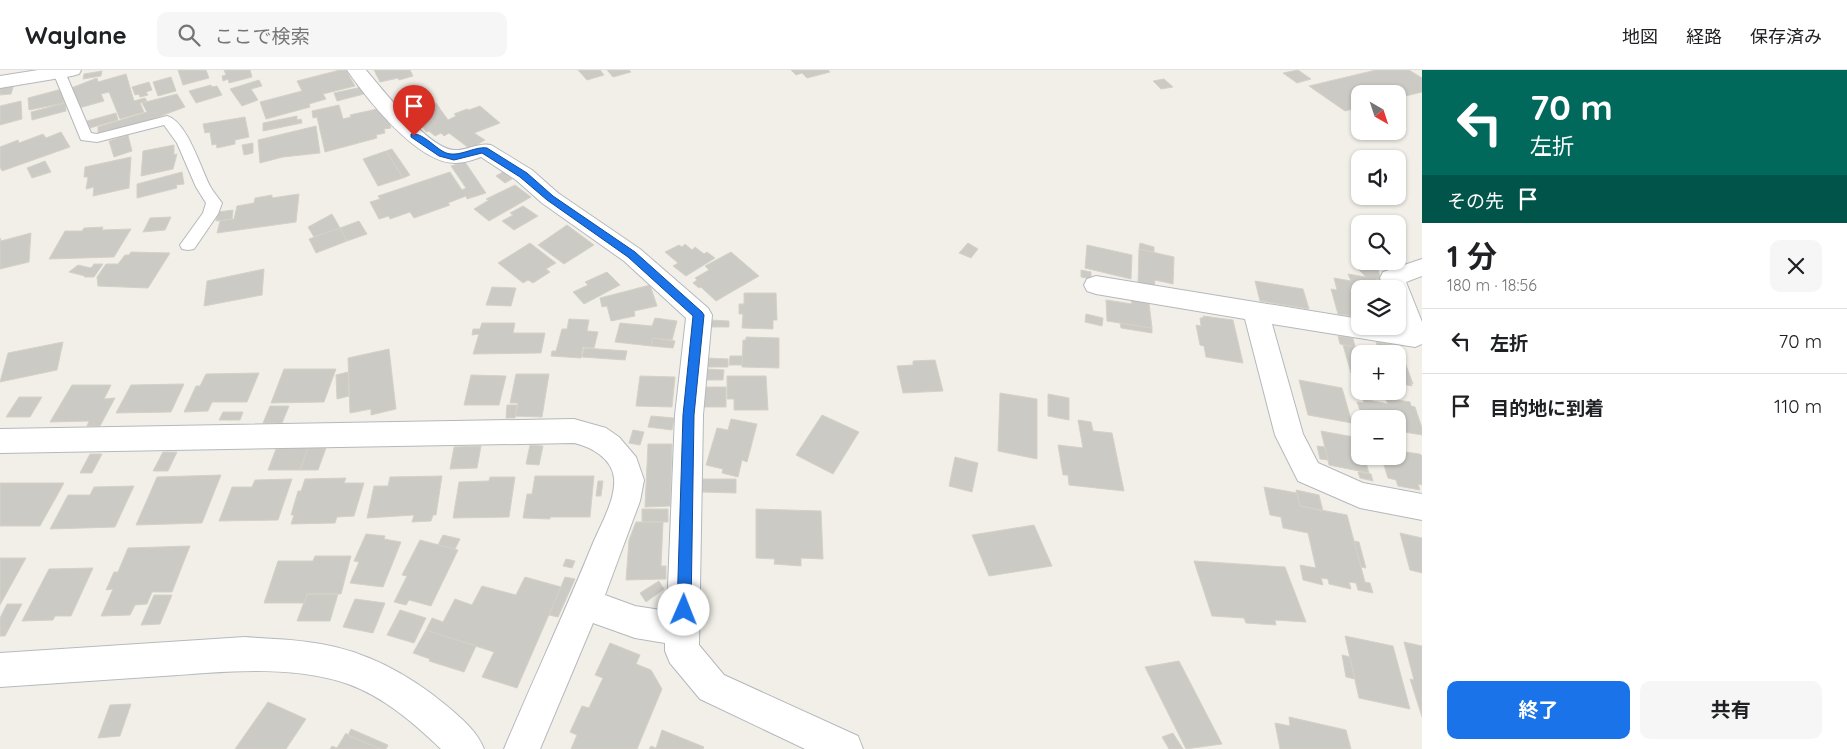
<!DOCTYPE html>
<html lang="ja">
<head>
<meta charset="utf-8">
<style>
  body { margin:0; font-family:Quicksand,"Noto Sans JP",sans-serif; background:#f6f6f6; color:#202124; height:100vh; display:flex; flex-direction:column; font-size:19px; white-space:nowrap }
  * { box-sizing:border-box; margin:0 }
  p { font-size:16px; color:#757577 }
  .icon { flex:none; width:28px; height:28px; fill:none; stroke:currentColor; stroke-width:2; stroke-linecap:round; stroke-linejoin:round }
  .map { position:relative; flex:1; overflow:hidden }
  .panel { display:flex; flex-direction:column; background:#fff; width:425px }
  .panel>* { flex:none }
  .hud { background:#00695c; color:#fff; overflow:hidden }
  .needle { width:32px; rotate:141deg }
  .fabs { position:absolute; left:1351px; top:15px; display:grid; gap:10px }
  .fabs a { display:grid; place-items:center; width:55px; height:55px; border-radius:10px; background:#fff; box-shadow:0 1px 4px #0004; font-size:25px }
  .pin { position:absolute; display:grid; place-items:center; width:42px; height:42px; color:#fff; margin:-51px -21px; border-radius:50% 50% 50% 0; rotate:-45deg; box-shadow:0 0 5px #0007 }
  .pin .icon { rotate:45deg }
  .me { position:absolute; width:55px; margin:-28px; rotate:1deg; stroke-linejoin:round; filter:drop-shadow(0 0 4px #0008) }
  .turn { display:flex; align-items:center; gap:18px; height:105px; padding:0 25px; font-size:22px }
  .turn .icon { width:65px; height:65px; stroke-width:2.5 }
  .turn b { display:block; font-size:35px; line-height:42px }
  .then { display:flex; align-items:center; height:48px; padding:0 25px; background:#0003; gap:10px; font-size:19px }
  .round { display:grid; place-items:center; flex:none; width:52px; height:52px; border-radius:10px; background:#f6f6f6 }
  .overview { display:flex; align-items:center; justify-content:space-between; height:85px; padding:0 25px }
  h1 { font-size:30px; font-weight:700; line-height:38px }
  .primary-button { display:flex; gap:10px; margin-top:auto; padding:10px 25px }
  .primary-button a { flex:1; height:58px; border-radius:10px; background:#1a73e8; color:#fff; font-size:20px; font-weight:700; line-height:58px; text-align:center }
  .primary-button a+a { background:#f6f6f6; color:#202124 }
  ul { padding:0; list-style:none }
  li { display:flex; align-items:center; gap:15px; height:65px; padding:0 25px; border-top:1px solid #e0e0e0 }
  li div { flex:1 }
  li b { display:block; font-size:19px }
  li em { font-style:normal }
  header { display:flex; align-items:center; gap:30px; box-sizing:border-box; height:70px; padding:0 25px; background:#fff; border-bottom:1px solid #e0e0e0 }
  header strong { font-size:24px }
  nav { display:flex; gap:28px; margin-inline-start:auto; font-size:18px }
  .search { width:350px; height:45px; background:#f6f6f6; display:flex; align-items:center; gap:12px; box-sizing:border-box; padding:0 18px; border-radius:10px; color:#757577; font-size:19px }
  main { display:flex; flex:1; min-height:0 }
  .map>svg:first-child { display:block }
  .building { fill:#cccac5; stroke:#d6d1c6 }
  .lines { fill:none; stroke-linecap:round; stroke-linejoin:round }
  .lane-casing { stroke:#b5b8bc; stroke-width:2 }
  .street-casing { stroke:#b5b8bc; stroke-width:2 }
  .secondary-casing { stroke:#b6babf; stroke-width:2 }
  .lane { fill:#fff; fill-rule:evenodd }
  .street { fill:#fff; fill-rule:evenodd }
  .secondary { fill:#fff; fill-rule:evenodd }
  .route { fill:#1a73e8; stroke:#114b97 }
</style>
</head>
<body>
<header>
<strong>Waylane</strong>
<div class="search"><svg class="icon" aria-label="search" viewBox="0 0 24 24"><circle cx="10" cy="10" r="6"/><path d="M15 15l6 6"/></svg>ここで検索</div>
<nav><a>地図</a><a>経路</a><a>保存済み</a></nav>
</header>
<main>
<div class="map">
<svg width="1422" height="679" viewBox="0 0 1422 679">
  <rect width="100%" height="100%" fill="#f1efe8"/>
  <!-- building -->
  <path class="building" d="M178,0H206L209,8L183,15Z
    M224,0H250L252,7L229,13L228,9L223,11L222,6L226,5Z
    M340,0H346L355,16L323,24L326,29L309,34L310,37L266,49L260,32L302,21L297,11Z
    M374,0H410L413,6L399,10L398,8L380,12Z
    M578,0H600L604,5L587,10Z
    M607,0H629L631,2L613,7Z
    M791,0H828L830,2L807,8L802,3L796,5Z
    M1298,0L1311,9L1297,13L1283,3Z
    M1376,0H1409L1422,8V22L1398,28V24H1360V37L1345,41L1309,16Z
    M102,1L101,6L83,9L84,4Z
    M126,4L134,31L145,28L147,31L140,33L144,42L120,49L109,22L101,24L104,31L79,38L71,18L97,8L98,12Z
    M171,7L176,21L158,26L153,12Z
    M1164,9L1173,17L1161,19L1153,11Z
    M259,10L262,16L251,19L258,30L242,36L230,19Z
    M149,12L152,20L146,22L148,25L140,27L139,24L135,25L132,17Z
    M14,14L11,24L0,25V16Z
    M211,15L212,17L217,16L222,25L196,33L189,21Z
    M362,17L364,24L337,31L334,23Z
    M62,19L64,33L29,40L28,28Z
    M177,24L185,37L150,50L98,64V57L147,42L142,33Z
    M417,26L421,32L429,30L433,35L436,33L448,50L456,46L454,44L467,39L469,40L480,36L500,53L474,63L485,70L470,79L449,63L444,66L441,63L435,66L429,61L426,62L423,57L419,58L417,55L414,56L404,42L409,40L407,37L404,38L399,31Z
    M21,31L22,49L0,55V36Z
    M65,33L66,41L32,50L31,42Z
    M339,35L343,49L351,47L350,45L377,39L381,43L386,42L391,58L384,59L385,63L376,65L377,68L325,82L317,47L313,48L312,41Z
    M116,43L118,50L90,58L87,51Z
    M297,46V50L301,49L302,53L263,61V53Z
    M245,47L249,67L235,70V74L217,78L216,74L212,75L210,62L205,63L203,54Z
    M316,56L320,83L283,87L260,93L258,70Z
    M61,62L70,77L2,101L0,97V77L18,70L19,73L43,64L46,68Z
    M128,65L132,81L114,87L109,71Z
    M253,73V83L244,85L242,75Z
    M174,75V85L177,84L173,99L141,106L143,81Z
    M392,79L410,105L403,108L386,81Z
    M386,81L403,108L378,116L363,89Z
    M131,87L129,118L93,126L94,117L86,119L88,107H84L85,97Z
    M45,91L51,102L32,108L27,98Z
    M465,92L486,123L467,129L466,126L448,133L450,135L414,148L410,142L390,149L389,146L379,149L370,132L380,129L378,126L450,102L462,120L466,118L451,96Z
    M182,102L184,114L176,115L177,118L137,128V114Z
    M503,102L512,109L505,113L496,106Z
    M515,115L531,127L489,151L474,139L489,130L486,129Z
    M299,124L296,152L217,163L220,151L234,149L237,136L254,133L255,128L272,125V128Z
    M523,136L538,146L514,160L502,151L513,145L510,143Z
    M233,140L232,149L216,151L218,142Z
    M332,144L340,158L314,167L308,157Z
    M171,147L165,160L143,162L150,148Z
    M359,151L367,164L347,171L340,158Z
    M567,155L594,175L564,194L538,175Z
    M103,157L102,160L131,159L114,187L49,189L65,161H82L84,158Z
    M340,158L347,171L316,183L309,169Z
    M31,163L29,192L0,199V168L1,171Z
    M530,173L556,193L546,199L550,202L533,213L528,210L523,213L498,193Z
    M968,173L978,179L971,188L959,183Z
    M1140,173L1154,177V182L1139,179Z
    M685,174L692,180L695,177L704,184L707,182L715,188L686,206L673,196L678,193L665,182L679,175L682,177Z
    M1087,175L1132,185L1131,209L1085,198Z
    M1139,179L1174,187L1173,214L1155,210L1154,218L1138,214Z
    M131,182L170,183L148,218L98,216L97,207L106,194H118L125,185H129Z
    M731,182L759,206L716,231L701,217L699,218L693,213L697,210L695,208L709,200L705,196Z
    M94,194H103L94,207H84L85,206L69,202L78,195L91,198Z
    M1377,196L1381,210L1376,209L1379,219H1360V247L1338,244L1331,219L1337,220L1334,208L1351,211L1348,204L1366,207L1358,199Z
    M264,199L262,225L204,236L207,211Z
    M1081,200L1091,202V209L1081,207Z
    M607,202L620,215L584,234L573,222L588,215L585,212Z
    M1255,211L1303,219L1309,239L1260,231Z
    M650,215L657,236L634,241L635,246L611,251L607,236L602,237L600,228Z
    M492,217L516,218L511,236L486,235Z
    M744,223H776L777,250H773V259L742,258L743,244H739V234H744Z
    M1106,230L1132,234L1131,230L1149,233L1152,258L1107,251Z
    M1086,244L1103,248L1102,256L1085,252Z
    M1203,246L1233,250L1243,293L1206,287L1204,276L1200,275L1196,255L1201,256L1200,248H1203Z
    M655,248L677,251L672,270L653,268L651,276L615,272L620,253L652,256Z
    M569,249L589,250L587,261L598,262L594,278L583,277L581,288L551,286L552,281H556L562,259H567Z
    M710,250L729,251V257H710Z
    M482,253H515L513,263H545L541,283L473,284L479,264L472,265L473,259H480Z
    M1120,253L1152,258V263L1121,258Z
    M1338,266L1353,268L1355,277L1340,274Z
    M746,267L779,268V298L742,297L743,270H746Z
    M653,268L675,271L673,278L651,276Z
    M63,272L57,300L0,312L8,283Z
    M1376,272L1399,276L1413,314L1411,313L1412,316L1402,314L1401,311H1398V284H1360V307L1359,304L1351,303L1343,275L1379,281Z
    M584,278L627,281L625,290L582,287Z
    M389,279L396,339L371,345V339L350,343L348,288Z
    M730,286H743L742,295H729Z
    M707,288L728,289V297H707Z
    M935,290L943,321L903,323L897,296L913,295V291Z
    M284,299H336L324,332L271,333Z
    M706,299L724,300L723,310H705Z
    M348,302L349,326L337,329L336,305Z
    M259,303L247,332H212L208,341L184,342L196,316H200L206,304Z
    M516,304H549L542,347L515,346L518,333H510Z
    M471,305L506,306L499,335H464Z
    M640,306L675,307L672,337L636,336Z
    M727,306H766L768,340H734V329H727Z
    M1299,310L1342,318L1352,353L1308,345Z
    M1353,313L1360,314V321H1376L1378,328L1356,324Z
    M184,314L171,342L116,343L131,315Z
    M72,315H111L104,329L115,328L100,356H87L89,351L50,352Z
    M703,317H726V337H703Z
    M1000,323L1037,329V389L998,381Z
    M1048,324L1069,328V350L1048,346Z
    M19,327H42L30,347H6Z
    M1385,328L1410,332L1411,336L1415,337L1422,358V365L1398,361V349H1363L1357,332L1364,333L1363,329L1388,334Z
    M507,335H518L515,348H506Z
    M270,336H289L282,353H263Z
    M223,342H243L240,350H219Z
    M822,345L859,362L833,404L796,385Z
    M651,346L674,348L672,360L648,357Z
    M731,349L757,354L747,392L742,390L738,407L722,403L723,399L706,395L717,358L728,360Z
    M1078,350L1091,352L1093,361L1112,363L1124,421L1069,415L1068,405H1063L1058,375L1083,378Z
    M633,360L644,362L640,375L629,373Z
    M1321,361L1359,368L1360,386H1364L1369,403L1329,395Z
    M648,374H672L670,436L645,437Z
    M530,375L543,376L539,395L526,394Z
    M481,376L477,398L450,399L454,377Z
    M1317,376L1325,377L1328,390L1320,389Z
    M308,378L300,400H268L276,379Z
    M308,378H326L318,400H300Z
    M1398,381L1420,384L1422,386V415L1418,414L1420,420L1398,416L1396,410L1388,408L1383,392L1372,391L1370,386H1398Z
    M163,382H177L168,401H153Z
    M90,384H102L92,403H80Z
    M955,387L978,393L972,422L949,416Z
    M1358,402L1371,404L1373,411L1360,408Z
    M221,405L202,453L136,455L157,407Z
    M442,406L436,445H433L431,451L412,452L414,445L367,448L374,416H388L390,407Z
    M535,406H594L590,447H550V449L523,448L527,424H532Z
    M490,407H515L509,447L453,448L459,412L489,411Z
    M346,408L344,413H364L354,446L337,447L335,453L291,454L294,445H291L298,421H301L305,409Z
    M292,409L278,450L219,451L232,417H252L255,410Z
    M702,409H736V423L702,422Z
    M598,411H603L601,426H596Z
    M0,413H64L40,456H0Z
    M134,416L115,457L50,459L68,425H90L94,417Z
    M1264,417L1297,423L1300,436L1347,445L1365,512L1370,513L1373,523L1358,520L1356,513L1349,512L1351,519L1329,514L1328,509L1321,508L1323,515L1303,510L1300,495L1316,498L1308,463L1283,458L1281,447L1270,445Z
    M1296,420L1319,425L1323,441L1300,436Z
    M642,439H668V452H642Z
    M756,439L821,441L823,489L801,488V496L774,494L775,489L756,488Z
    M636,452H663L661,496H666V509L626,510L629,470Z
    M1034,455L1052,496L989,506L972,465Z
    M1400,463L1422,468V503L1410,500Z
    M366,464L385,466L384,469L401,472L383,517L350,513L359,492L354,491Z
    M443,465L460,469L455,479L438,475Z
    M420,470L458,480L431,536L409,530L406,535L394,532L407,506L402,505Z
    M1354,471L1359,472L1366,498L1361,497Z
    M190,476L172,522H152L147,534L135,535L130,545L101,546L113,519L106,520L114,502H118L128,478Z
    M315,486H351L341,524H307L305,533H264L278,491H313Z
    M0,488H26L0,535Z
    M566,489L575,491L572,498L563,496Z
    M1194,491L1285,497L1306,552L1275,550L1276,555L1246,553L1244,548L1212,546Z
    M93,498L71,546H55L53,550L22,551L49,499Z
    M525,507L561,517L517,618L482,607L494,582L426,560L432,548L443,552L455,529L472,535L482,516L516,525Z
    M565,507L575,509L558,547L549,545Z
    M659,511L664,519L646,532L640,523Z
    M307,524H338L330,551H297Z
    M154,525H172L160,554L141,555Z
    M355,529L385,533L373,563L343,557Z
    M7,534H22L5,566H0V548Z
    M400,540L426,548L414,573L387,565Z
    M426,560L476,576L464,602L429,591L430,589L413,583Z
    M1345,566L1393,576L1410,639L1359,628Z
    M1404,572L1422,576V647L1410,609L1414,610Z
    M610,573L640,585L636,594L651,600L662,619L637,679H571L577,665L570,662L582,636L589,638L603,608L595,605Z
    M1342,585L1350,587L1355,609L1346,607Z
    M1179,591L1222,674L1186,679L1145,597Z
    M268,632L306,649L286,679H235Z
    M131,634L120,666L98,668L110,635Z
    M1289,647L1346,660L1351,679H1280L1275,653L1290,656Z
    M351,659L388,675L386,679H380L348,665Z
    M662,660L704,677L703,679H649L651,676L656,678Z
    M346,663L348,665L380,679H330L332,676L337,678Z
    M1173,663L1183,679H1169L1162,667Z"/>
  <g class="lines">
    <!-- lane casing -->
    <g class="lane-casing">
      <path id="lane" d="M54,0H64L65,2L91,63L97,64L167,46C187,51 201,99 210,116C213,122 218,127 222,133L218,144L194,179L188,180L182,179L180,175L203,143L206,133L196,117L177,73L164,55L97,72L81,70L53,2Z"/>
    </g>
    <!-- street casing -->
    <g class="street-casing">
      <path id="street" d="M38,0H81L79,4L72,6L0,18V6Z
        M347,0H366C382,19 429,79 454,80C467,81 478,72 491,75L532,100L558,123L640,179L708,238L712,245L703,345L699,575L724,605L858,666L863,679H805L700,629L670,593L665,581V573L635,568L593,553L540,679H504C533,610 565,542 593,473C601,454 616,429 614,408C612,388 591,377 574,373L0,383V359L574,349L606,358L619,367L636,387L644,410L640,431L605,525L635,536L667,541L675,345L686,248L624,191L542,133L516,110L481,87C473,90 463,93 455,93C417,93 367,29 347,0Z
        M1422,189V206L1406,212L1422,252V274L1415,277L1272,254L1303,364L1318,393L1363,413L1422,424V450L1360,438L1298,411L1275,365L1245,249L1096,224L1087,221L1084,215L1087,209L1096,206L1360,249V256H1398V219H1384L1380,208L1383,202Z"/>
    </g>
    <!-- secondary casing -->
    <g class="secondary-casing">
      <path id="secondary" d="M245,567C270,569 296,569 321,574C368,582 411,606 447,636C462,649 477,661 484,679H441C414,653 384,627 348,614C289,594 223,602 163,606C109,610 54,613 0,617V583Z"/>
    </g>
    <!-- lane -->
    <use href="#lane" class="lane"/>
    <!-- street -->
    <use href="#street" class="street"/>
    <!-- secondary -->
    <use href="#secondary" class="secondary"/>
  </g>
  <!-- route -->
  <path class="route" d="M411,64C422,62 434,77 444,82C458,89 473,76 487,78L527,103L553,126L635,182L702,242L704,245L694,345L691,540L689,545L684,547L679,545L677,540L683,345L693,246L628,187L547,130L520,107L482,83L454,90L439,86L411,67Z"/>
</svg>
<div class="fabs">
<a><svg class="needle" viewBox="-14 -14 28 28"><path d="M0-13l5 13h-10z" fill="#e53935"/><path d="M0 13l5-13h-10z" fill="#757577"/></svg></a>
<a><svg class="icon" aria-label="sound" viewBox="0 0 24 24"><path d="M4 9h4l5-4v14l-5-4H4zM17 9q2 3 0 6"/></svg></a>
<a><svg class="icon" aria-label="search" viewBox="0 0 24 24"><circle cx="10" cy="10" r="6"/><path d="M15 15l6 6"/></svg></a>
<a><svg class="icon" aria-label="layers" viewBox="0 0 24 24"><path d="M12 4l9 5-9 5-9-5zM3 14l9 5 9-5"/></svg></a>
<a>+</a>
<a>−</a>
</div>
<div class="pin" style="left:414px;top:66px;background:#d93025"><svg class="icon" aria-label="arrive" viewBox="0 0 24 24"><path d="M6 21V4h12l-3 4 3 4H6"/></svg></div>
<svg class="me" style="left:684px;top:540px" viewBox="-20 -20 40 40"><circle r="19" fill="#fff"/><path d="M0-13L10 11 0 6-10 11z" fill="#1a73e8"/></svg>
</div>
<section class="panel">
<div class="hud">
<div class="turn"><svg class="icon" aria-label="left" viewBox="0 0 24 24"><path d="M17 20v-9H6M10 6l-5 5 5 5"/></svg><div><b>70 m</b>左折</div></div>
<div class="then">その先<svg class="icon" aria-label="arrive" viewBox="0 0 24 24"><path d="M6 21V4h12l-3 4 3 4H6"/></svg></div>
</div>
<div class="overview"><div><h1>1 分</h1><p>180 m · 18:56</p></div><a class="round"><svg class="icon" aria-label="close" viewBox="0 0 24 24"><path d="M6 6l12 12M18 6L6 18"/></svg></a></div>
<ul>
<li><svg class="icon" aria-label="left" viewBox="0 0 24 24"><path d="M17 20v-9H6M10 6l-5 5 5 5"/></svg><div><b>左折</b></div><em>70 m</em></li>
<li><svg class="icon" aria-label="arrive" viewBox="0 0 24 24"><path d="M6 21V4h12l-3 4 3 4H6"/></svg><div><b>目的地に到着</b></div><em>110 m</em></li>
</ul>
<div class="primary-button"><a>終了</a><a>共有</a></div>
</section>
</main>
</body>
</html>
